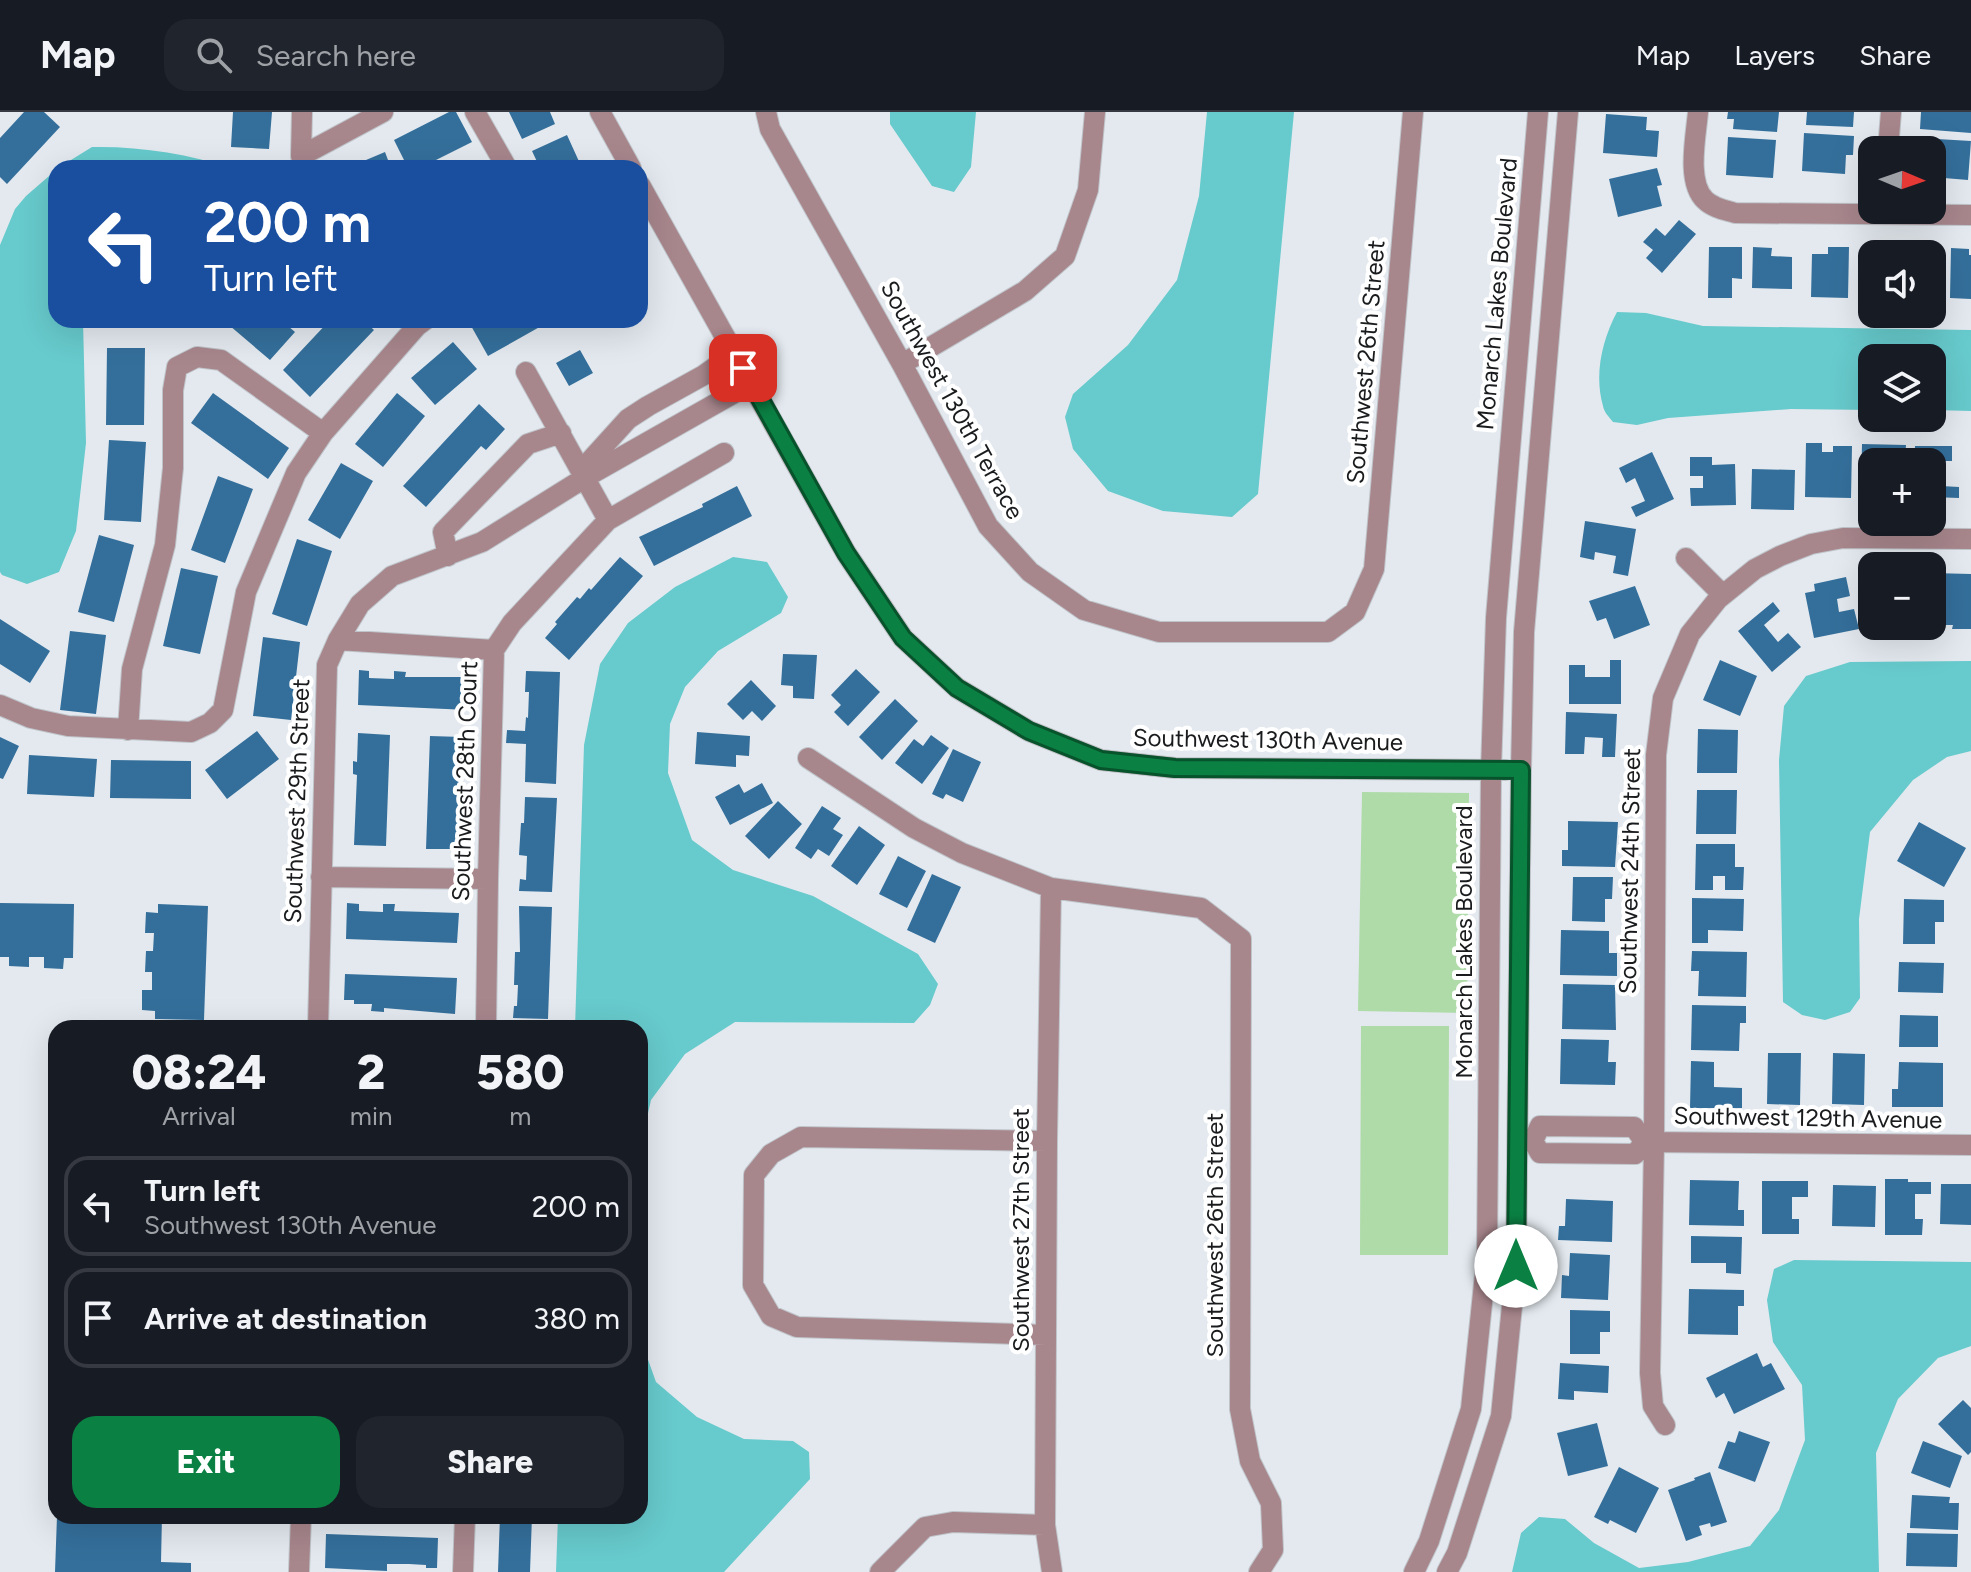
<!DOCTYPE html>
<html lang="en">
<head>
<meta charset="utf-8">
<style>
  body { margin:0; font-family:Figtree,sans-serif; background:#20242c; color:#f1f3f6; height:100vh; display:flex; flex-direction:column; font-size:30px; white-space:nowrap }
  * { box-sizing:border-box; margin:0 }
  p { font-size:26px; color:#9ea1a6 }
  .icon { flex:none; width:44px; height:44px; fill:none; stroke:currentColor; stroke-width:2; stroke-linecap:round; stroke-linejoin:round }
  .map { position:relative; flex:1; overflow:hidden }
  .side { position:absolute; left:48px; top:908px; width:600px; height:504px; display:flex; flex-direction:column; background:#171b24; border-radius:24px; box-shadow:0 8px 32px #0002 }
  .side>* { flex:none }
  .guide { position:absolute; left:48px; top:48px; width:600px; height:168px; border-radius:24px; box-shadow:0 8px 32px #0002; background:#1a4fa0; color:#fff; overflow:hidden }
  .needle { width:52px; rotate:92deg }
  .fabs { position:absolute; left:1858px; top:24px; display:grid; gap:16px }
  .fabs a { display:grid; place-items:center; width:88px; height:88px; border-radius:16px; background:#171b24; box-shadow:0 8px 32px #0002; font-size:40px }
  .pin { position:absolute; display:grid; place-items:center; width:68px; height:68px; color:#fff; margin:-34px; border-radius:16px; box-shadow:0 4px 12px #0006 }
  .me { position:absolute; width:88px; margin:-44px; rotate:0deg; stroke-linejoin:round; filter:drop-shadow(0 0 6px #0008) }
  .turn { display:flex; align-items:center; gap:28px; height:168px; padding:0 24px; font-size:36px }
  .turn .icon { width:104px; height:104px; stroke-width:2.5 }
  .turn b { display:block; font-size:56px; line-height:68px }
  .eta { display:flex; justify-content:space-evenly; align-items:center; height:136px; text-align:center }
  .eta b { font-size:48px; font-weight:800; line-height:56px }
  .button { display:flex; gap:16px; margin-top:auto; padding:16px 24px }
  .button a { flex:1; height:92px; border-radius:24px; background:#0b8043; color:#fff; font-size:32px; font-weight:800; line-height:92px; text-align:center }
  .button a+a { background:#20242c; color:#f1f3f6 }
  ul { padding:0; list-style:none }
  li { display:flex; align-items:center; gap:24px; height:100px; margin:0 16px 12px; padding:0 8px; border:4px solid #363941; border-radius:24px }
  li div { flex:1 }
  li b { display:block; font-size:30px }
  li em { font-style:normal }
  header { display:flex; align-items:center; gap:48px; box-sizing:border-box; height:112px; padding:0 40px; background:#171b24; border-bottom:2px solid #363941 }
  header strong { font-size:38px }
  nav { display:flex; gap:44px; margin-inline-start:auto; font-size:28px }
  .search { width:560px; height:72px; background:#20242c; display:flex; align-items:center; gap:20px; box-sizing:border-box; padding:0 28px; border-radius:24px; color:#9ea1a6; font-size:30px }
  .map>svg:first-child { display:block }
  .green { fill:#aedba7 }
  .water { fill:#67cacc }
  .building { fill:#346f9b }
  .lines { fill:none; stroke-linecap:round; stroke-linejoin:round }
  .minor-casing { stroke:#bfc4c9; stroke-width:22 }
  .minor { stroke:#a7868c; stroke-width:20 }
  .route-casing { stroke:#07532c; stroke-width:20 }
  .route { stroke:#0b8043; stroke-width:14 }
  .labels { text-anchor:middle; stroke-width:8; stroke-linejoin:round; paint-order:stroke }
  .street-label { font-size:24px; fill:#191b1d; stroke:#fff }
</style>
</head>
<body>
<header>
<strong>Map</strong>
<div class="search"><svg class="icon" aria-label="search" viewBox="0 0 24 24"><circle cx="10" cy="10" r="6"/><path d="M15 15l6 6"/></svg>Search here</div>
<nav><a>Map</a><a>Layers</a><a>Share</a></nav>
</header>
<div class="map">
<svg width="1971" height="1460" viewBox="0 0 1971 1460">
  <rect width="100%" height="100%" fill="#e3e9ef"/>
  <!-- green -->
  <path class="green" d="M1362,680L1469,681L1467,901L1358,899Z
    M1361,914H1449L1448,1143H1360Z"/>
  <!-- water -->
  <path class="water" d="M890,0H976L971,55L954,80L932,74L890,12Z
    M1207,0H1294L1258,382L1232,405L1163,399L1108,379L1073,337L1065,305L1073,282L1128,233L1177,168L1199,84Z
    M92,35C139,34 188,42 232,56H58Z
    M56,58V208H83L86,331L76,419L59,460L27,472L2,463L0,460V133L15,97L26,84Z
    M1617,200L1646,201L1703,214L1971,218V299L1932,298V246H1872V298L1791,297L1668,306L1637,313L1613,310C1609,305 1604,300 1603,294C1594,263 1602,228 1617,200Z
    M733,445L767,450L788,485L781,501L718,539L685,575L670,612L668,661L692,728L733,758L813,784L918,842L938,872L930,893L914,911L735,910L685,942L651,988L641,1032L640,1158V916H575L584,633L600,552L628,511L675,475Z
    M1971,549V639L1947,645L1913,668L1870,720L1859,807L1860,886L1850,900L1825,908L1802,903L1783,890L1779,648L1784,594L1806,564L1850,550Z
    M1794,1148L1971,1150V1234L1938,1246L1898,1287L1876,1341L1879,1460H1512L1521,1421L1539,1405L1565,1407L1594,1431L1639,1456L1688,1450L1750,1434L1779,1398L1805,1328L1802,1273L1773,1230L1767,1188L1774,1157Z
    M640,1225L656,1270L697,1305L744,1327L793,1329L809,1340L810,1367L724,1460H556L558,1404H640Z"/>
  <!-- building -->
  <path class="building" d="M24,0H44L60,15L7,72L0,65V26Z
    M233,0H272L269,37L231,35Z
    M449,0H456L472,30L420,56H408L394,28Z
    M509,0H550L555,12L522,27Z
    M1728,0H1779L1777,20L1733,17L1734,7H1727Z
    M1807,0H1854L1853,15L1806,13Z
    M1921,0H1971V21L1920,17Z
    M1606,2L1647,5L1646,18L1659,19L1657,45L1603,41Z
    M1804,21L1854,24L1853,43H1846L1845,62L1802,59Z
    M567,23L582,56H540L532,39Z
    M1728,25L1776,28L1773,66L1726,63Z
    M1920,26L1971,29L1968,68L1932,65V38H1920Z
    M385,40L391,56H347Z
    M1657,56L1662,73L1657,74L1662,94L1618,105L1609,67Z
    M1679,108L1696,122L1662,161L1646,146L1653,138L1643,130L1656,116L1665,124Z
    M1709,135H1742V167L1732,166V186H1708Z
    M1753,135L1772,136L1771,144L1792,145V177L1752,176Z
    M1828,135H1849L1848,186L1811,185L1812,142H1828Z
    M1951,136L1969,137V143H1971V187L1950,186Z
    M1860,139L1872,140V187L1859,186Z
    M136,208H204V215L136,216Z
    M223,208H281L295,220L270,248Z
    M330,208H363L374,218L310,285L283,258Z
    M477,208H552L488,244L470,212Z
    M453,230L477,257L435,293L411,266Z
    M107,236H145L144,313H106Z
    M580,238L593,261L569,274L556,251Z
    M213,281L289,336L268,367L191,311Z
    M397,281L425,304L383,355L355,332Z
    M479,292L505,317L486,338L481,334L426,395L403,374Z
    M109,328L146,330L141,410L104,408Z
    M1806,331H1822V340H1833V334H1852L1851,386L1805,385Z
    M1862,332L1906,333L1905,350H1872V382H1861Z
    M1915,334H1952V349H1941V374L1959,375V386L1932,385V350H1914Z
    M1652,340L1674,387L1636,405L1631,395L1645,389L1635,366L1626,371L1619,356Z
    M1690,345H1712V353L1735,352L1736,393L1691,394L1690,376H1703V364H1690Z
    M341,351L373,369L340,427L308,408Z
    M1752,357L1795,358L1794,398L1751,397Z
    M218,364L253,377L225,451L191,438Z
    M737,374L752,404L654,454L639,425L703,395L702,392Z
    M1585,409L1636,417L1628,464L1613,461L1616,444L1595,440L1594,448L1580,445Z
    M99,423L134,433L114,510L78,500Z
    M297,427L332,439L307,514L272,502Z
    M620,445L643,464L569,548L545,526L557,512L555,510L577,485L580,487L589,476L591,478Z
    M181,456L218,464L200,542L163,534Z
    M1932,461L1971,462V517H1952L1953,513H1932Z
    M1846,465L1850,484L1837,487L1839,500L1854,497L1859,517L1814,526L1805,481L1815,479L1814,472Z
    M1635,474L1650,513L1614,527L1606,506L1597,509L1589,489Z
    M1773,490L1780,499L1764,513L1778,530L1788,521L1801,535L1772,560L1738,519Z
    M0,507L50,539L30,571L0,552Z
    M1876,514H1913V528L1876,527Z
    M70,519L106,523L96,602L60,598Z
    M263,525L300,530L291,608L253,604Z
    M783,542L817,543L814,587L793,586V574L781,573Z
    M1610,548H1621V592H1569V553H1585V565H1610Z
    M1720,548L1757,564L1740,604L1703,588Z
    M856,557L880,580L848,614L834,600L841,593L831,583Z
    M359,558L369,559V566L394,567V559L406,560L405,565H469L468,598L358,593Z
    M526,559L560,560L556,672L525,670L526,632L506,631L507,618L525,619L526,605L528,606L529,580H525Z
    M751,568L776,594L762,609L752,599L743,608L727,592Z
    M895,587L918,609L882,648L859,625Z
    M1566,600L1617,602L1615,645H1602L1603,626L1585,625L1584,642H1565Z
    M1698,617L1738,618L1737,661H1697Z
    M257,619L279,647L227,687L205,658Z
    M697,620L750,624L749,644L736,643V655L695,652Z
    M358,621L390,623L386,734L354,733L357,663L353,662V649L357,650Z
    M931,623L949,636L922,672L895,651L914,627L923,634Z
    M430,624L462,625L459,737H426Z
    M0,625L19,634L3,667L0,666Z
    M953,637L981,650L963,690L946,682L943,687L932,682Z
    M29,643L97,647L94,685L27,682Z
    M111,648L191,649V687L110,686Z
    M762,671L773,691L730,713L715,685L739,672L744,681Z
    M1697,678H1737L1736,722H1696Z
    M525,685L557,686L552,780L519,779L520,767L526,768L527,744L519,743L521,711H524Z
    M778,689L802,712L769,747L745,724Z
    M822,694L841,706L833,717L843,723L829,744L818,737L811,747L795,736Z
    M1568,709L1618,710L1615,755L1562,754V738H1568Z
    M1919,710L1966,736L1944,775L1897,749Z
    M859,714L885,733L857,773L831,754Z
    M1696,732H1735V755H1744L1743,778H1725V764H1713V778H1695Z
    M898,744L926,759L907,796L879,782Z
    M932,762L961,775L935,831L907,818Z
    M1573,765H1613L1612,787H1605V810L1572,809Z
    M1692,786L1744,787L1743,819L1708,818V831H1692Z
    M1904,787L1944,788V810H1935V832H1903Z
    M0,791L74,792L73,846H64L63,857L44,856V845H29V855L9,854V845H0Z
    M347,791L359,792V799L383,800V792H395L394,799L459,801L457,831L346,827Z
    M158,792L208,794L204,908L155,907V899L142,898V878H152V860H145L146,839H153L154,821H145L146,800L158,801Z
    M519,794L552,795L548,907L513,906L514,894H517L518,873H514L515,840H520Z
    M1561,818L1609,819V841H1617V864L1560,863Z
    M1692,839L1747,840L1746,885L1698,884L1699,859H1691Z
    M1899,850L1944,851L1943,881L1898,880Z
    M345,862L457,866L455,902L384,896V900L371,899L372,892H354V888H344Z
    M1563,872L1615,873L1616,918L1562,917Z
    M1692,893L1746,894V911H1740L1739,939L1691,938Z
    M1900,903L1938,904V935H1899Z
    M1561,927L1609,928L1608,950H1616L1615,973L1560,972Z
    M1768,941H1801L1800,993L1767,992Z
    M1833,941L1865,942L1864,993L1832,992Z
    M1691,949L1714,950V975L1742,976V996H1690Z
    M1899,950L1943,951V995H1892V977H1898Z
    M1885,1067H1908V1070H1931V1082H1915V1107H1923L1922,1123H1885Z
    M1690,1068L1739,1069L1738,1098H1744V1114L1689,1113Z
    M1762,1069H1808V1085H1792V1107H1799V1122H1762Z
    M1941,1072H1971V1113L1940,1112Z
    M1833,1073L1876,1074L1875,1115L1832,1114Z
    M1566,1087L1613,1089L1612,1130L1558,1128L1559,1114H1565Z
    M1691,1124L1742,1125L1741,1162L1726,1161V1151H1691Z
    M1570,1141L1610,1143L1608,1188L1561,1186L1562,1163L1569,1164Z
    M1689,1177L1744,1178V1194H1738V1223L1688,1222Z
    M1570,1198L1610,1199V1220H1600V1242H1570Z
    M1757,1241L1763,1255L1771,1251L1785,1277L1734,1302L1724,1281L1716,1286L1706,1266Z
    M1560,1251L1609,1254L1608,1281L1574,1279V1288L1558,1287Z
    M1963,1288L1971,1296V1340L1968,1343L1938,1312Z
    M1597,1311L1608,1354L1568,1364L1557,1321Z
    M1739,1319L1770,1330L1755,1370L1718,1356L1728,1329L1735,1331Z
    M1923,1329L1962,1344L1950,1376L1911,1361Z
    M1619,1355L1659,1376L1636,1421L1610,1408L1608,1412L1594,1405Z
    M1710,1360L1727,1410L1711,1415L1710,1411L1699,1414L1702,1423L1686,1429L1668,1378L1695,1368L1694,1366Z
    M1912,1383L1950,1385L1949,1391H1959L1958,1418L1910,1416Z
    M57,1404H162L161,1450L191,1451V1460H55Z
    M500,1404H532L530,1460H498Z
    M1907,1421L1958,1422L1957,1455L1906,1454Z
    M326,1422L438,1426L437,1456H426V1453L409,1452H387V1459L325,1456Z"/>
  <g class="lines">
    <!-- minor casing -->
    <g class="minor-casing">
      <path id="minor" d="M302,0L301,44L304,52
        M475,0L507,56
        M600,0L631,56
        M766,0L770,17L902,252L988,414L1030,460L1084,498L1159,520H1328L1355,500L1374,457L1413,0
        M1698,0C1696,24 1686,70 1705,88C1713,96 1725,98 1735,101L1971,103
        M1888,38L1891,0
        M301,44L383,0
        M640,73L846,441L903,526L957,576L1029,619L1101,648L1175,656L1505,658
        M902,252L1025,179L1065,144L1088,78L1095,0
        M526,260L608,408
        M586,365L589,350L628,307L648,294L704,263L735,241
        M448,444L443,420L528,332L561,321
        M1686,446L1723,483
        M338,528L494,538
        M0,593L31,606L68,614L191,620L210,611L223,598L246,480L296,361L323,321L417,214L425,208
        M128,618L132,557L165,433L173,356V278L177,255L197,245L221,248L323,321
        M808,646L914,716L962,741L1051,776L1201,796L1241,827L1240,1297L1250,1349L1271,1391L1273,1438L1259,1460
        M321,765L488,767
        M1051,776L1047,1029L1045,1413L1052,1460
        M318,916L327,553L338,528L360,492L392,464L482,430L586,365L752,271
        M486,916L488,767L494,538L512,511L608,408L724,341
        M1540,1014L1634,1015L1645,1030L1635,1042L1540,1041L1533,1029Z
        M1645,1030L1971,1033
        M1046,1223L797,1215L771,1204L753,1173L754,1063L771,1042L801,1025L1047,1029
        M1665,1313L1653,1294L1650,1261L1654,1030L1656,643L1663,586L1690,522L1718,487L1755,457L1780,444L1811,432L1843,426L1971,427
        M299,1460L301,1404
        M463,1460L465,1404
        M880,1460L925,1415L953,1410L1045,1413
        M1414,1460L1429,1429L1471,1297L1487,1143L1491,658L1496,506L1538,0
        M1447,1460L1457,1441L1501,1304L1516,1154L1521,658L1524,520L1568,0"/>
    </g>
    <!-- minor -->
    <use href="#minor" class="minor"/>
  </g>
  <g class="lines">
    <!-- route casing -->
    <g class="route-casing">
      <path id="route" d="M743,256L846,441L903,526L957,576L1029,619L1101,648L1175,656L1521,658L1516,1154"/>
    </g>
    <!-- route -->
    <use href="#route" class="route"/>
  </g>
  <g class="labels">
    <!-- street labels -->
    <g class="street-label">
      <text transform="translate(1497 182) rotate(-85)" y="8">Monarch Lakes Boulevard</text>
      <text transform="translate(1366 250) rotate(-85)" y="8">Southwest 26th Street</text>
      <text transform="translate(952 288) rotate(61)" y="8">Southwest 130th Terrace</text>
      <text transform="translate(1268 628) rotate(1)" y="8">Southwest 130th Avenue</text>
      <text transform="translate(465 669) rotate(-88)" y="8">Southwest 28th Court</text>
      <text transform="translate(297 689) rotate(-88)" y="8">Southwest 29th Street</text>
      <text transform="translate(1630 759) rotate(-89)" y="8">Southwest 24th Street</text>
      <text transform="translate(1464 830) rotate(-90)" y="8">Monarch Lakes Boulevard</text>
      <text transform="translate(1808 1006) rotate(1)" y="8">Southwest 129th Avenue</text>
      <text transform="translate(1021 1118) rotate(-90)" y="8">Southwest 27th Street</text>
      <text transform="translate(1215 1123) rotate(-90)" y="8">Southwest 26th Street</text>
    </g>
  </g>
</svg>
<div class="fabs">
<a><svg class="needle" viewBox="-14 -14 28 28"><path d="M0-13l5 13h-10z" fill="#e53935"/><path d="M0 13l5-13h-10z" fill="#9ea1a6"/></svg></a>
<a><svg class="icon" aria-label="sound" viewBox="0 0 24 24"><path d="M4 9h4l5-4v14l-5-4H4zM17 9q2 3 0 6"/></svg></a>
<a><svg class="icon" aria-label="layers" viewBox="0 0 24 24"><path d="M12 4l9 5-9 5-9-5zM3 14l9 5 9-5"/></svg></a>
<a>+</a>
<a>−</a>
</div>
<div class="pin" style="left:743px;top:256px;background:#d93025"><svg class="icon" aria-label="arrive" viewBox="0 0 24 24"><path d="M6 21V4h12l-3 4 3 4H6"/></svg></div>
<svg class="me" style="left:1516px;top:1154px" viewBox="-20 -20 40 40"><circle r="19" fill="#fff"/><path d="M0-13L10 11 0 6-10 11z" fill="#0b8043"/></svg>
<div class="guide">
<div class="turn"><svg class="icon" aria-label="left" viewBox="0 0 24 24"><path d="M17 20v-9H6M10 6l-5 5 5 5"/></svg><div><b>200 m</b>Turn left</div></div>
</div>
<section class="side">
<div class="eta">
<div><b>08:24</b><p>Arrival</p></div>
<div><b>2</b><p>min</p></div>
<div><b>580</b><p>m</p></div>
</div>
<ul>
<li><svg class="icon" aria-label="left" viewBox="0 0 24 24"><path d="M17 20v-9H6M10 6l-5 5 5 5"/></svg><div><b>Turn left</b><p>Southwest 130th Avenue</p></div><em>200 m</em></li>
<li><svg class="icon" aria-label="arrive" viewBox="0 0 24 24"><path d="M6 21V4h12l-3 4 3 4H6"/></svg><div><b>Arrive at destination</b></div><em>380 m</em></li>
</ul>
<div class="button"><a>Exit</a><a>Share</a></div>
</section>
</div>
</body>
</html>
